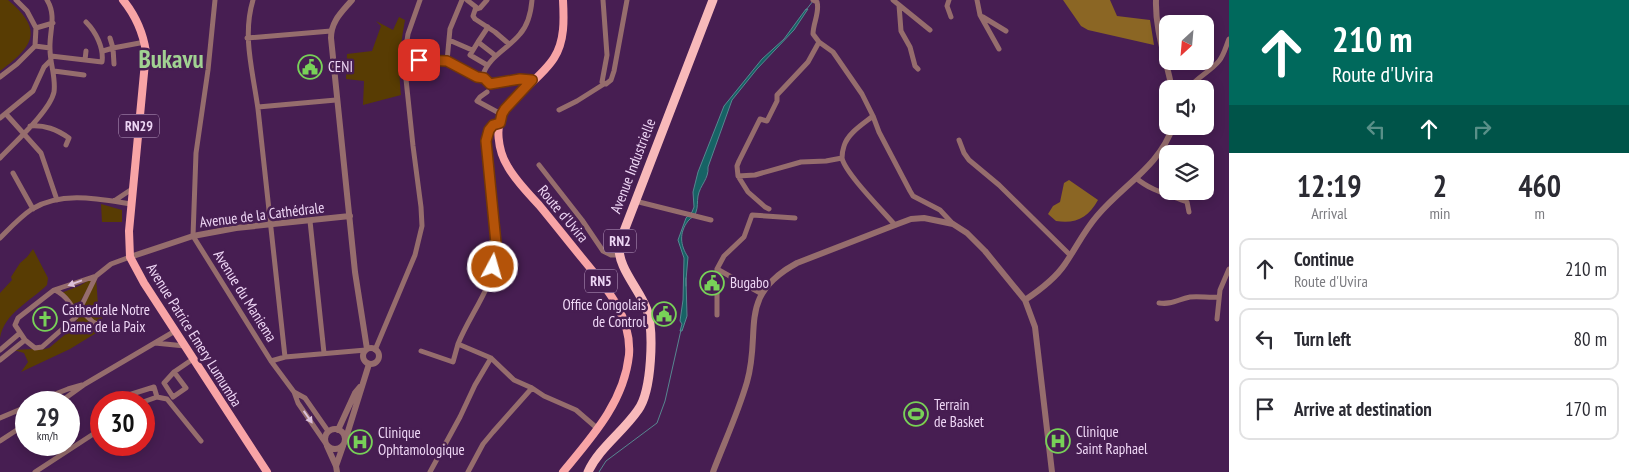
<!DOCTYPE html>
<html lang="en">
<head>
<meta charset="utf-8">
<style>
  body { margin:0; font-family:"PT Sans Narrow",sans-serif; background:#f2f2f3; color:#2b2b33; height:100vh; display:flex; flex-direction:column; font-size:19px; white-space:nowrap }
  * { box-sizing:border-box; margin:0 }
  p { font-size:16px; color:#7c7c81 }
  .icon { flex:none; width:28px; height:28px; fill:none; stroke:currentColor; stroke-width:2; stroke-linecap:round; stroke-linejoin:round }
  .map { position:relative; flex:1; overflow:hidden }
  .sheet { display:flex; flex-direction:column; background:#fff; width:400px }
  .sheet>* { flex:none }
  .banner { background:#00695c; color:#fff; overflow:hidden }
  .needle { width:32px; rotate:206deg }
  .controls { position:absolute; left:1159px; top:15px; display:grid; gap:10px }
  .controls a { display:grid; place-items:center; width:55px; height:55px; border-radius:10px; background:#fff; box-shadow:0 2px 12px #0003; font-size:25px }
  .speed { position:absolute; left:15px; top:391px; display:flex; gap:10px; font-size:25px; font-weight:700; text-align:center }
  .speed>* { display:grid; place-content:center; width:65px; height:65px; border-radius:50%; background:#fff; box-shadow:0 2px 12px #0003; line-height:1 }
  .speed small { font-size:12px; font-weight:400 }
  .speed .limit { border:8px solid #d22; background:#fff; color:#111 }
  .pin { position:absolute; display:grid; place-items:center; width:42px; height:42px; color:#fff; margin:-21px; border-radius:10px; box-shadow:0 2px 8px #0006 }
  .me { position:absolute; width:55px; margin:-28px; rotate:6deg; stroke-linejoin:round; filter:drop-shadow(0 0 4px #0008) }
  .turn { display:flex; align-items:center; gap:18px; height:105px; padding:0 20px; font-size:22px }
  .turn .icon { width:65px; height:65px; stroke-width:2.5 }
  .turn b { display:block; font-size:35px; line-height:42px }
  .lanes { display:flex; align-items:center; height:48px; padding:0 20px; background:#0003; justify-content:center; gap:25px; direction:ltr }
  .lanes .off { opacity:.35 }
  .eta { display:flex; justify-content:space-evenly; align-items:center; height:85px; text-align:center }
  .eta b { font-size:30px; font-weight:700; line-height:35px }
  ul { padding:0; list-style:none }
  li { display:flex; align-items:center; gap:15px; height:62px; margin:0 10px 8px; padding:0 10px; border:2px solid #e1e1e2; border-radius:10px }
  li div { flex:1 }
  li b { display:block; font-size:19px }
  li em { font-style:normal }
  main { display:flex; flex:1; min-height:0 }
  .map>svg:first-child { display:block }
  .green { fill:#583c03 }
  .forest { fill:#8b6624 }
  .water { fill:#166365; stroke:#578690 }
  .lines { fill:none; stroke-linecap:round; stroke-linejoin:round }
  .stream { stroke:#578690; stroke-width:1 }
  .minor { stroke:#966d6d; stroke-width:5 }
  .tertiary { stroke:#966d6d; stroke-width:6 }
  .primary { stroke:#f8a4a6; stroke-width:8 }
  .trunk { stroke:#f8b9ba; stroke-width:9 }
  .oneway { fill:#dcc1da }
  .route-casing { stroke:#753606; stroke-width:12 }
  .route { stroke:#b45309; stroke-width:9 }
  .labels { text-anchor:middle; stroke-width:5; stroke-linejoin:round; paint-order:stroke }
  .shield { fill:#471e52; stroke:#bc9fc4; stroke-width:1 }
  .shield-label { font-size:14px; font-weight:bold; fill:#eed6f5 }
  .poi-label { font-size:15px; fill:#eed6f5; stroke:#471e52; text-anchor:start }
  .street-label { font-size:15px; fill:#eed6f5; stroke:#471e52 }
  .town-label { font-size:25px; font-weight:bold; fill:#a1d192; stroke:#471e52 }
</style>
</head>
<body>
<main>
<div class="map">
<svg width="1229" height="472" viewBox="0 0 1229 472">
  <rect width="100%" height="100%" fill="#471e52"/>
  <!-- green -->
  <path class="green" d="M0,0H8C44,30 34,46 0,71Z
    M399,17L405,20C400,46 398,69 401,95L363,105L364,81L346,79L347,54L372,51L381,26L376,21L393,30Z
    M101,204L122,210V222H102Z
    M33,249L48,278L47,285C31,301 4,313 0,338V293L12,280L11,277L20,263L27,257Z
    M96,276L98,306L103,321L101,330L70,349L21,372L28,362L24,353L14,350L32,349L40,350L49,348L74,327L93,280L75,310L61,293L79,286Z
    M922,403L926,424L911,427L907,405Z"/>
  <!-- forest -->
  <path class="forest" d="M1063,0H1110L1117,16L1150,20L1154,45L1088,30L1081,26Z
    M1069,180L1098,200C1088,218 1076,224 1056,221L1048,214L1053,206L1060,202L1064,183Z"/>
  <!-- water -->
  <path class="water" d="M806,9H808L794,30L757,69L732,100L708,167C709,179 700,185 698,196C697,202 698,207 696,212C695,217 691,217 688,221C679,233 680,245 688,257L686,280L687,316L682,331H680L682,324L680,321L683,300L684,258L678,240L686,218L692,212L694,207L693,192L698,172L724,106L762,59L784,39Z"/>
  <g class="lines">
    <!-- stream -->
    <path class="stream" d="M806,10L813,1
      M686,286V278
      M599,472L606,461L657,423L665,401L681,330"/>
    <!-- minor -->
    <path class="minor" d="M16,0L27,11L36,28L53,23
      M215,0L208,70L196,153L193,236L271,361L294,392L298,403L324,441
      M253,0C242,36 253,72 258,109C267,191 276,275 285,357
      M467,0L476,7L473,16L475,19L495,32L509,44
      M603,0L607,55L602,82L606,84L611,80L614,71L627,0
      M813,0L817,2C820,12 813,23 813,34L819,42L833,52L862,94L873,116L879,132L910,191L913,196L940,210L953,224
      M893,0L930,30
      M949,0L947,6L951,17
      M977,0L980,15L999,49
      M899,5L901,31L910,47L915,66L918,69
      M477,9L480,8L487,0
      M983,17L1006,31
      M488,27L478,42L496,56
      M110,38L113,48L114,64
      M247,38L331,31
      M449,40L472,50
      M478,42L470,55L487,65
      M35,46L50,48
      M103,51L113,48L145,42
      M51,56L85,60L86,51
      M85,60L102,62C104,48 96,32 86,22
      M404,60L447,61L477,77L484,78L490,84L520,79L532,80
      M447,61L450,29L462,0
      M54,71L84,75
      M0,77L17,64L35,46L36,28
      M484,78L483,75C488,57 509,48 520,34C528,25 531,12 532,0
      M1188,89C1197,77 1210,72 1219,61C1224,55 1226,46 1229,39
      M487,92L480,97L477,101L501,114
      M258,107L336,100
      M559,110L577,101L604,84
      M6,114L41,153L57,200
      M873,116C863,124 848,133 844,146C843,149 842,154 842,158C845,173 883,211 895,225
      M0,118L33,91L44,67L50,61
      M500,123C490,126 488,131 486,141C488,177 500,220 496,256C493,287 469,316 458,344L491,358L514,380L532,388L544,396L576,410L598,429
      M30,126C45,125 56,129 69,138L66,145
      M959,140L964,153L969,160L999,185L1070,255
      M0,158C14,143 50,111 54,92C56,77 50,64 50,49C49,32 57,16 47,0
      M539,165L582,220L603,251L611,255H619
      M13,173L33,209
      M738,176L755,175L801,162L826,161L842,158
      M1136,178C1151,191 1170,195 1187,202L1189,212
      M114,201L132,189
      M635,201L711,220
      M769,209L765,207L748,192L738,176L737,166L739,161L760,119L767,121L777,101V95L808,62L819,42
      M310,221L324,353
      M0,238C10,228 20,217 32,209C62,191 99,199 131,204
      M717,269L762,294
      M96,276L76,317L42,347L35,348L25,340L15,325L18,318L54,290L96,276L111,264L130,257
      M55,290C65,295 74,306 76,317
      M1159,303C1173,305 1178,299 1190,297C1200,296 1210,298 1219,297
      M80,310L93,322L101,326
      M717,315V269L724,256L744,237L752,215L795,218
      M1217,319L1220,290L1229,269
      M155,343L185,346
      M0,350L20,333
      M375,350L415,255L422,226L421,207L413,146L404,60L408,34L420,0
      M421,351L453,362L458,344
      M0,360L25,340
      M271,361L285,357L366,350
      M174,372L186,388L173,397L164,383Z
      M174,372L193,359
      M294,392L305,398L328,431
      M119,398L154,387L157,397
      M35,402L68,389L82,385
      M60,402L85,384L175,331
      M143,402L157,397L167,399L201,441
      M0,418L26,407
      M0,441L26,424
      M35,472L101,429
      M430,472L460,417L475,385L491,358
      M468,472L483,444L493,432L532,388"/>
    <!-- tertiary -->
    <path class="tertiary" d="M352,0C342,12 331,21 331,38L355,272L367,349
      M1156,0C1155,31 1166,58 1172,89
      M130,257L193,236L236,228L350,216
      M1025,300C1040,290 1055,279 1065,264C1076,248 1084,231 1097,216C1123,185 1160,166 1173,126
      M363 356a8 8 0 1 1 16 0a8 8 0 1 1-16 0Z
      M325 439a10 10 0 1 1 20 0a10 10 0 1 1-20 0Z
      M338,430L355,393L360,387
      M345,441L369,364
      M327,446L336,466L337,472
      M336,466L343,446
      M713,472C724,443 738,413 747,382C762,331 736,296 797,263L895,225L911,219L924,218L953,224L967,233L985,251L1025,300L1035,327L1052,472"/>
    <!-- primary -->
    <path class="primary" d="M123,0C136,16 143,32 146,52L129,231L130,257L144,283L267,472
      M563,472C592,437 624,402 629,355C632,316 605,286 582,258C568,241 554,223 539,205C528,193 516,181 508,167C498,151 494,125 505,109C519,91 542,77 554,58C565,41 564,19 563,0"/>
    <!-- trunk -->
    <path class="trunk" d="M588,472C599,448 623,432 638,410C652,391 654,331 647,310C639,288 617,268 619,244L713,0"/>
  </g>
  <!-- one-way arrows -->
  <defs><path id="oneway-solid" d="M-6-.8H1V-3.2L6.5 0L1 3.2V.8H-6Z" transform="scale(1.25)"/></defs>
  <g class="oneway">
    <use href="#oneway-solid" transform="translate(75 283) rotate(160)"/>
    <use href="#oneway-solid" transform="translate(308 417) rotate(55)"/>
  </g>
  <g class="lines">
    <!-- route casing -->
    <g class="route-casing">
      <path id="route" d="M419,60L447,61L477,77L484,78L490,84L520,79L532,80L505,109L502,114L500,123L493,125L489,130L486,141L496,243V257L493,267"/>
    </g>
    <!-- route -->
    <use href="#route" class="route"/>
  </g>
  <!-- icons -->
  <defs>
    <g id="civic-ring" transform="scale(1.25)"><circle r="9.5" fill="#471e52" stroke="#78d158" stroke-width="1.5"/><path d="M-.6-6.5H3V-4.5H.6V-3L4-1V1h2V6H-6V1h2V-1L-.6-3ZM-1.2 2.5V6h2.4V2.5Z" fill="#78d158"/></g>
    <g id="church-ring" transform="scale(1.25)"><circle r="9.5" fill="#471e52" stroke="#78d158" stroke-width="1.5"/><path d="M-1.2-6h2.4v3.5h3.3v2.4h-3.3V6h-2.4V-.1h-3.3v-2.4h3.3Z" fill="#78d158"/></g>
    <g id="stadium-ring" transform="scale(1.25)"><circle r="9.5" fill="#471e52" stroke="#78d158" stroke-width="1.5"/><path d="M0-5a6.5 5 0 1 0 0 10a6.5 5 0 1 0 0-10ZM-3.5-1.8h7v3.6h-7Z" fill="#78d158"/></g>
    <g id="hospital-ring" transform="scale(1.25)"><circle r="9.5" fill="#471e52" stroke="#78d158" stroke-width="1.5"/><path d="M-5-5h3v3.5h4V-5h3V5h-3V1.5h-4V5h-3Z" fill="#78d158"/></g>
  </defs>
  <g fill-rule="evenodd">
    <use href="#civic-ring" x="310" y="67"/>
    <use href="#civic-ring" x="712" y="283"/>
    <use href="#civic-ring" x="664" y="314"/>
    <use href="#church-ring" x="45" y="319"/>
    <use href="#stadium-ring" x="916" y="414"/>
    <use href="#hospital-ring" x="1058" y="441"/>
    <use href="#hospital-ring" x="360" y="442"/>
  </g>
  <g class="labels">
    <!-- shield labels -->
    <g class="shield">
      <rect x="119" y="114.5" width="40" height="23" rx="4"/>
      <rect x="604" y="229.5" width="32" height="23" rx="4"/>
      <rect x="585" y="269.5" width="32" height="23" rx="4"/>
    </g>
    <g class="shield-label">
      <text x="139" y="131">RN29</text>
      <text x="620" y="246">RN2</text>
      <text x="601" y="286">RN5</text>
    </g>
    <!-- poi labels -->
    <g class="poi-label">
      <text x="328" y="72">CENI</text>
      <text x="730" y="288">Bugabo</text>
      <text x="646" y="310" text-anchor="end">Office Congolais<tspan x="646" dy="17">de Control</tspan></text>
      <text x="62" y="315">Cathedrale Notre<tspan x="62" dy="17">Dame de la Paix</tspan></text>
      <text x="934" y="410">Terrain<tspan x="934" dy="17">de Basket</tspan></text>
      <text x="1076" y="437">Clinique<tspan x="1076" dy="17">Saint Raphael</tspan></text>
      <text x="378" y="438">Clinique<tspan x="378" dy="17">Ophtamologique</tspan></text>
    </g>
    <!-- street labels -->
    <g class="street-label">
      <text transform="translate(633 166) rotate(-69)" y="5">Avenue Industrielle</text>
      <text transform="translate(563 214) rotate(50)" y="5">Route d'Uvira</text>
      <text transform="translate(262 215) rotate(-7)" y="5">Avenue de la Cathédrale</text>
      <text transform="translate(245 296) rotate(58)" y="5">Avenue du Maniema</text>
      <text transform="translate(194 335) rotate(58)" y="5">Avenue Patrice Emery Lumumba</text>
    </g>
    <!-- town labels -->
    <g class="town-label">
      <text x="171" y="68">Bukavu</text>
    </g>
  </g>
</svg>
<div class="controls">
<a><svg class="needle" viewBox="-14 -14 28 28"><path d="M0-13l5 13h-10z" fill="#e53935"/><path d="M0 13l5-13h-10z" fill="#7c7c81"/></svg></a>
<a><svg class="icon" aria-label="sound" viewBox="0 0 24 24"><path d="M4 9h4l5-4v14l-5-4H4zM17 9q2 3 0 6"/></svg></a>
<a><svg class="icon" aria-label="layers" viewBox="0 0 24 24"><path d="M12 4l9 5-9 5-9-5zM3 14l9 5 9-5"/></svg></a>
</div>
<div class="speed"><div>29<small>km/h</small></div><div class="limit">30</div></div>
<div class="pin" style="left:419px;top:60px;background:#d93025"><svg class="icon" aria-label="arrive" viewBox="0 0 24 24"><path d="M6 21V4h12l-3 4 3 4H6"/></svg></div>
<svg class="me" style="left:493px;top:267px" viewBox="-20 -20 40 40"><circle r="17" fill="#b45309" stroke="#fff" stroke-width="3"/><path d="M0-11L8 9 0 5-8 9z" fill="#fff"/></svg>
</div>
<section class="sheet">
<div class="banner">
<div class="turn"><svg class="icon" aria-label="ahead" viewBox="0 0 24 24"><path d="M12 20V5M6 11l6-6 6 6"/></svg><div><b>210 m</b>Route d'Uvira</div></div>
<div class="lanes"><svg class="icon off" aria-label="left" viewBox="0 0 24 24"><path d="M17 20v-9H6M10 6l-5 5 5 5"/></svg><svg class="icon" aria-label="ahead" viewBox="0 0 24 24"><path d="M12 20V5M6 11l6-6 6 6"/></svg><svg class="icon off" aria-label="right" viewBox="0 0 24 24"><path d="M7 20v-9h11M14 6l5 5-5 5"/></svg></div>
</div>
<div class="eta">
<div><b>12:19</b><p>Arrival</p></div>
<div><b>2</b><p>min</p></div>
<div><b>460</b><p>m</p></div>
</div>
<ul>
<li><svg class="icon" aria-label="ahead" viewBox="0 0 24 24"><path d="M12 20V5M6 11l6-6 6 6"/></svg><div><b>Continue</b><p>Route d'Uvira</p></div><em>210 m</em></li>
<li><svg class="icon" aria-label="left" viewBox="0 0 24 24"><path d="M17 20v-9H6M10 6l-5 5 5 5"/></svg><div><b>Turn left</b></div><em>80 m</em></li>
<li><svg class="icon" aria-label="arrive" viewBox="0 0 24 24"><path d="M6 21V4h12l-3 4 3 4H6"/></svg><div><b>Arrive at destination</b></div><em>170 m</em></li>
</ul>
</section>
</main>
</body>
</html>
